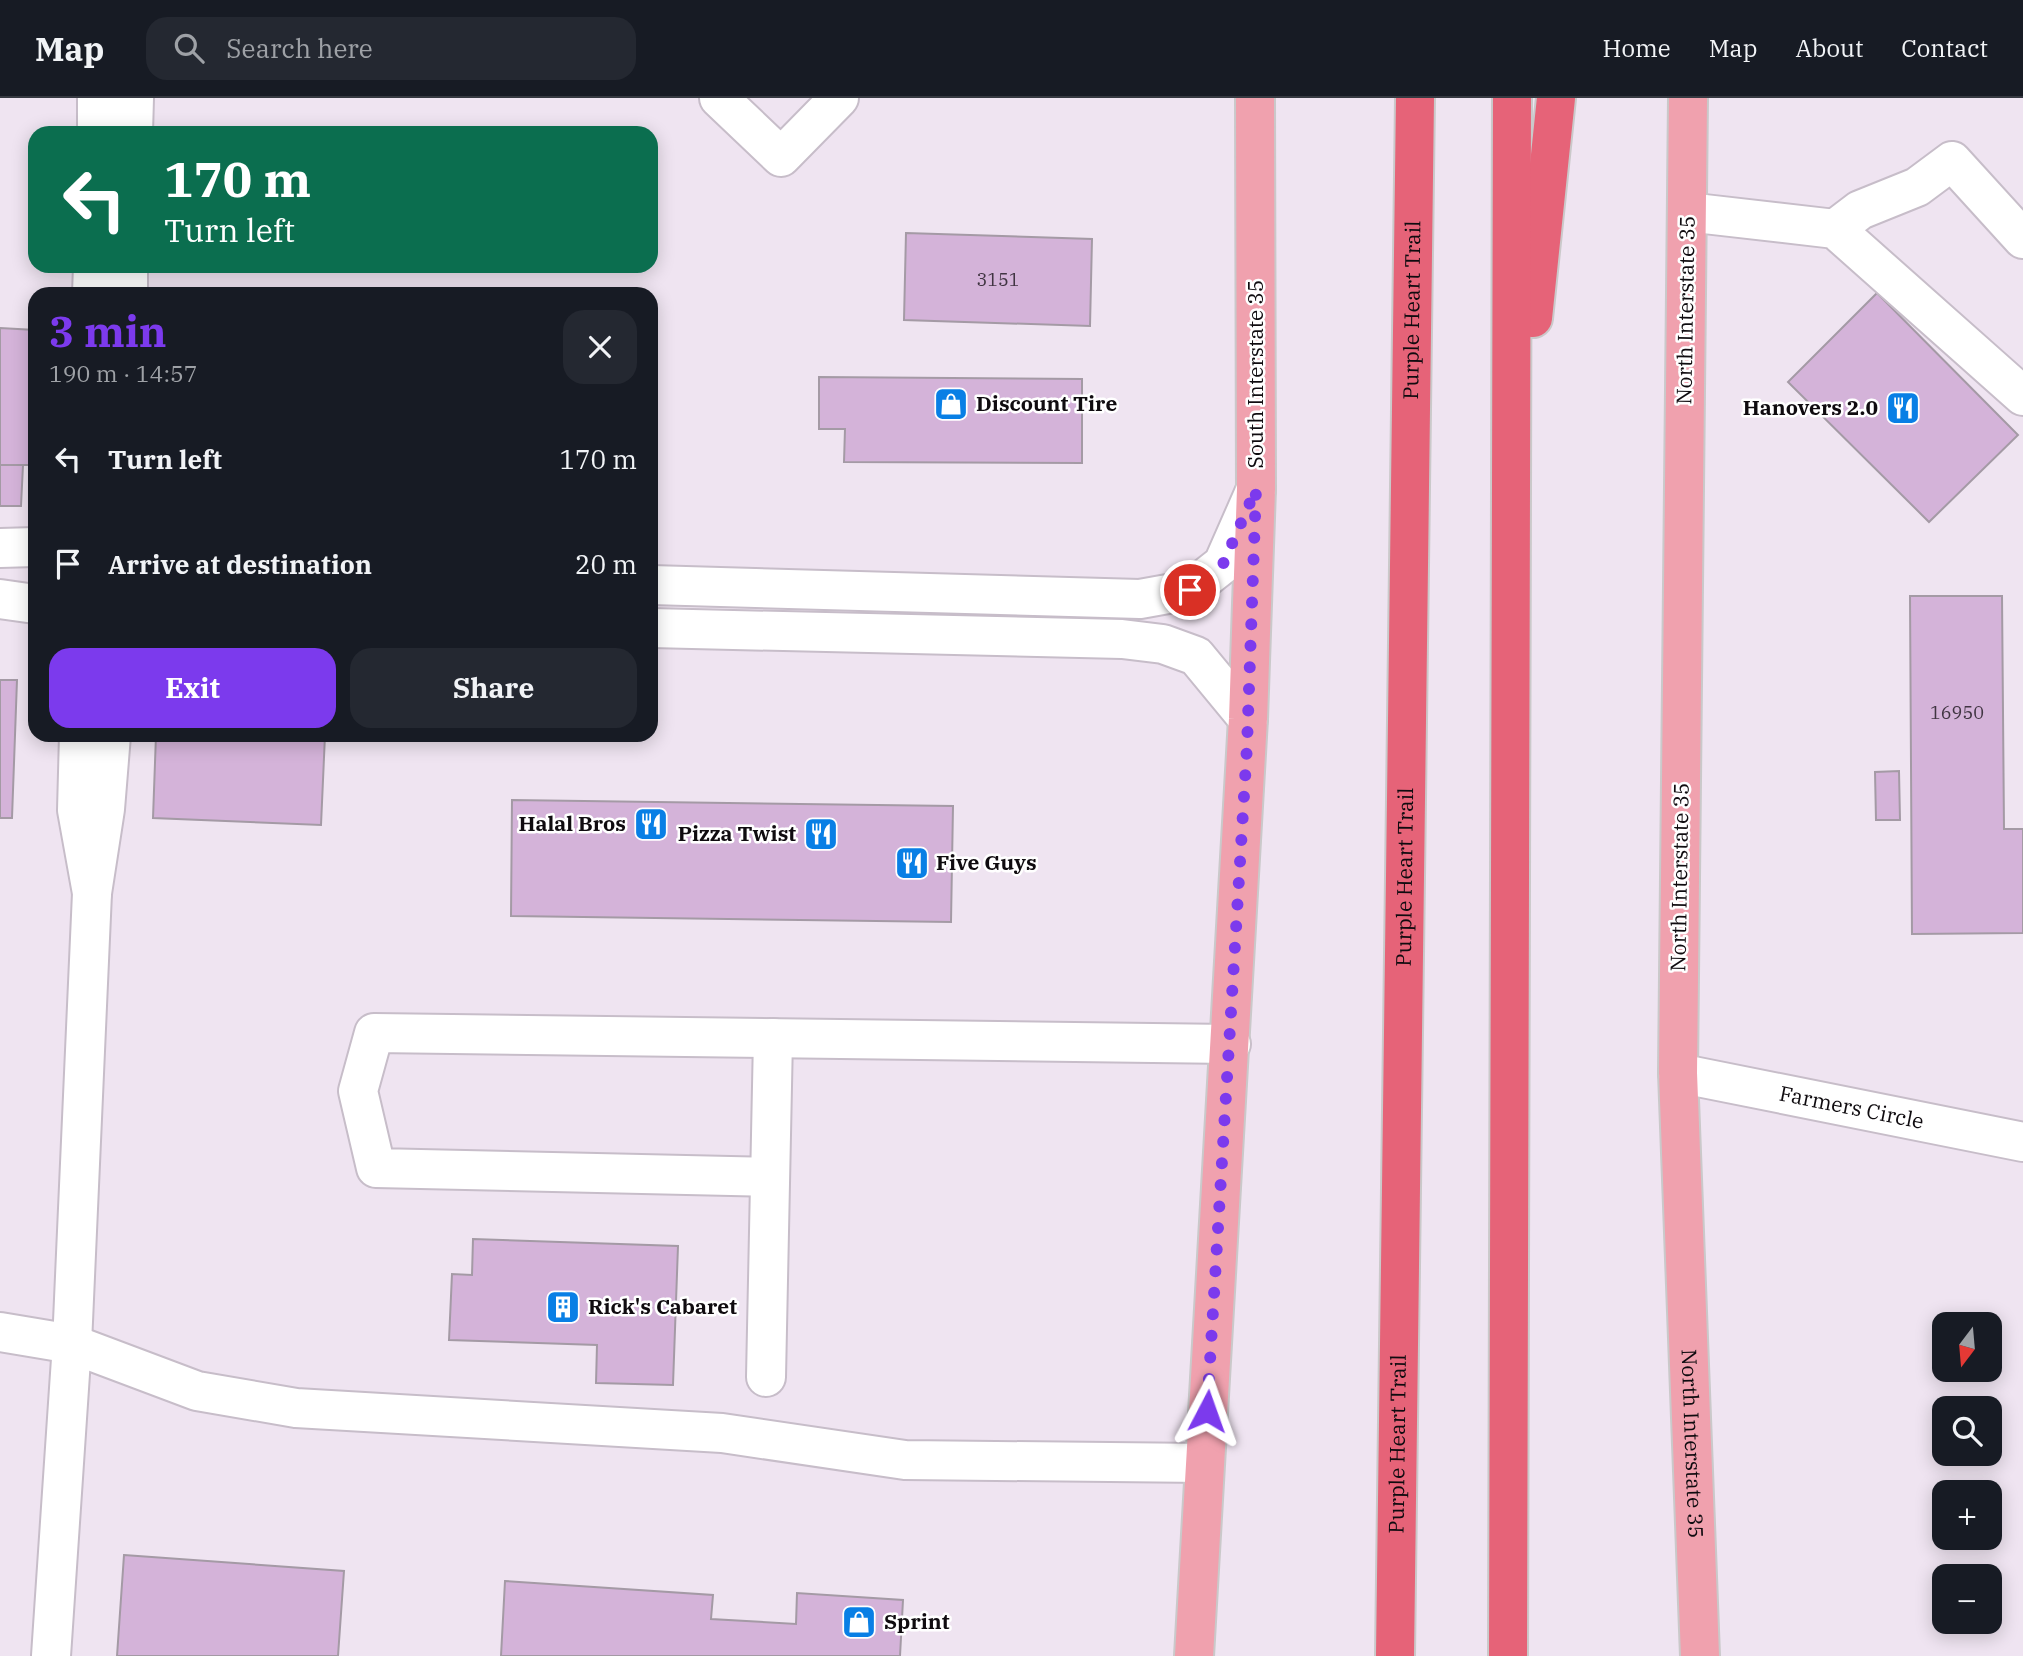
<!DOCTYPE html>
<html lang="en">
<head>
<meta charset="utf-8">
<style>
  body { margin:0; font-family:"IBM Plex Serif",serif; background:#242831; color:#f1f3f6; height:100vh; display:flex; flex-direction:column; font-size:26px; white-space:nowrap }
  * { box-sizing:border-box; margin:0 }
  p { font-size:23px; color:#9ea1a6 }
  .icon { flex:none; width:38px; height:38px; fill:none; stroke:currentColor; stroke-width:2; stroke-linecap:round; stroke-linejoin:round }
  .map { position:relative; flex:1; overflow:hidden }
  .sheet { position:absolute; left:28px; top:189px; width:630px; height:455px; display:flex; flex-direction:column; background:#171b24; border-radius:21px; box-shadow:0 4px 18px #0003 }
  .sheet>* { flex:none }
  .guide { position:absolute; left:28px; top:28px; width:630px; height:147px; border-radius:21px; box-shadow:0 4px 18px #0003; background:#0b6e4f; color:#fff; overflow:hidden }
  .needle { width:46px; rotate:196deg }
  .buttons { position:absolute; left:1932px; top:1214px; display:grid; gap:14px }
  .buttons a { display:grid; place-items:center; width:70px; height:70px; border-radius:14px; background:#171b24; box-shadow:0 4px 18px #0003; font-size:35px }
  .pin { position:absolute; display:grid; place-items:center; width:60px; height:60px; color:#fff; margin:-30px; border:4px solid #fff; border-radius:50%; box-shadow:0 2px 7px #0007 }
  .me { position:absolute; width:77px; margin:-38px; rotate:4deg; stroke-linejoin:round; filter:drop-shadow(0 0 5px #0008) }
  .turn { display:flex; align-items:center; gap:24px; height:147px; padding:0 21px; font-size:32px }
  .turn .icon { width:91px; height:91px; stroke-width:2.5 }
  .turn b { display:block; font-size:49px; line-height:60px }
  .round { display:grid; place-items:center; flex:none; width:74px; height:74px; border-radius:21px; background:#242831 }
  .head { display:flex; align-items:center; justify-content:space-between; height:119px; padding:0 21px }
  h1 { font-size:42px; font-weight:800; line-height:52px; color:#7c3aed }
  .action { display:flex; gap:14px; margin-top:auto; padding:14px 21px }
  .action a { flex:1; height:80px; border-radius:21px; background:#7c3aed; color:#fff; font-size:28px; font-weight:800; line-height:80px; text-align:center }
  .action a+a { background:#242831; color:#f1f3f6 }
  ul { padding:0; list-style:none }
  li { display:flex; align-items:center; gap:21px; height:105px; padding:0 21px }
  li div { flex:1 }
  li b { display:block; font-size:26px }
  li em { font-style:normal }
  header { display:flex; align-items:center; gap:42px; box-sizing:border-box; height:98px; padding:0 35px; background:#171b24; border-bottom:2px solid #363941 }
  header strong { font-size:33px }
  nav { display:flex; gap:38px; margin-inline-start:auto; font-size:24px }
  .search { width:490px; height:63px; background:#242831; display:flex; align-items:center; gap:18px; box-sizing:border-box; padding:0 24px; border-radius:21px; color:#9ea1a6; font-size:26px }
  .map>svg:first-child { display:block }
  .building { fill:#d4b3d9; stroke:#a49aa5; stroke-width:2 }
  .lines { fill:none; stroke-linecap:round; stroke-linejoin:round }
  .minor-casing { stroke:#c7bdc9; stroke-width:42 }
  .major-casing { stroke:#cac9ca; stroke-width:42 }
  .highway-casing { stroke:#cac9ca; stroke-width:42 }
  .minor { stroke:#fff; stroke-width:38 }
  .major { stroke:#f0a1ae; stroke-width:38 }
  .highway { stroke:#e66378; stroke-width:38 }
  .route { stroke:#7c3aed; stroke-width:12; stroke-dasharray:0 21.6 }
  .labels { text-anchor:middle; stroke-width:5; stroke-linejoin:round; paint-order:stroke }
  .number-label { font-size:18px; fill:#403542 }
  .street-label { font-size:21px; fill:#0f0b0f; stroke:#fff }
  .poi-label { font-size:21px; font-weight:bold; fill:#0f0b0f; stroke:#fff; text-anchor:start }
</style>
</head>
<body>
<header>
<strong>Map</strong>
<div class="search"><svg class="icon" aria-label="search" viewBox="0 0 24 24"><circle cx="10" cy="10" r="6"/><path d="M15 15l6 6"/></svg>Search here</div>
<nav><a>Home</a><a>Map</a><a>About</a><a>Contact</a></nav>
</header>
<div class="map">
<svg width="2023" height="1558" viewBox="0 0 2023 1558">
  <rect width="100%" height="100%" fill="#efe4f1"/>
  <!-- building -->
  <path class="building" d="M906,135L1092,141L1090,228L904,222Z
    M1877,195L2018,337L1929,424L1788,284Z
    M0,230L35,232L32,367H0Z
    M819,279L1082,281V365L844,364L845,331H819Z
    M0,367H23L21,408H0Z
    M1910,498H2002L2004,731H2023V835L1912,836Z
    M0,582H17L12,720H0Z
    M156,637H325L321,727L153,720Z
    M1899,673L1900,722H1876L1875,674Z
    M512,702L953,708L951,824L511,818Z
    M473,1141L678,1148L673,1287L596,1285L597,1247L449,1242L452,1176L472,1177Z
    M124,1457L344,1473L338,1558H117Z
    M505,1483L713,1497L711,1521L796,1526L797,1495L903,1502L900,1558H501Z"/>
  <g class="lines">
    <!-- minor casing -->
    <g class="minor-casing">
      <g id="minor">
        <path d="M719,0L781,59L839,0"/>
        <path d="M97,35V0"/>
        <path d="M133,35L134,0"/>
        <path d="M1687,114L1835,131L2023,298"/>
        <path d="M1835,131L1860,112L1917,89L1952,63L2023,141"/>
        <path d="M92,196L93,168"/>
        <path d="M128,196V168"/>
        <path d="M0,450L35,449"/>
        <path d="M651,487L1140,501L1190,492L1223,466L1256,391"/>
        <path d="M0,501L35,506"/>
        <path d="M651,530L1122,541L1163,546L1196,558L1248,621"/>
        <path d="M79,637L77,712L92,795L105,711L111,637"/>
        <path id="s1" d="M1678,975L2023,1044"/>
        <path d="M770,1079L376,1070L358,993L374,935L1231,946"/>
        <path d="M0,1234L72,1246L197,1293L296,1310L722,1335L905,1362L1204,1365"/>
        <path d="M766,1279L773,940"/>
        <path d="M51,1558L72,1246L92,795"/>
      </g>
    </g>
    <!-- major casing -->
    <g class="major-casing">
      <g id="major">
        <path id="s2" d="M1688,0L1678,975L1700,1558"/>
        <path d="M1194,1558L1248,621L1256,391L1255,0"/>
      </g>
    </g>
    <!-- highway casing -->
    <g class="highway-casing">
      <g id="highway">
        <path d="M1533,220L1556,0"/>
        <path id="s3" d="M1395,1558L1415,0"/>
        <path d="M1508,1558L1512,0"/>
      </g>
    </g>
    <!-- minor -->
    <use href="#minor" class="minor"/>
    <!-- major -->
    <use href="#major" class="major"/>
    <!-- highway -->
    <use href="#highway" class="highway"/>
  </g>
  <g class="lines">
    <!-- route -->
    <path class="route" d="M1190,492L1223,466L1256,391L1247,648L1207,1313"/>
  </g>
  <!-- icons -->
  <defs>
    <g id="shop-square" transform="scale(1.75)"><rect x="-9" y="-9" width="18" height="18" rx="4" fill="#097fe5" stroke="#fff"/><path d="M-5-2.5h2.3a2.7 3.5 0 0 1 5.4 0H5L5.5 6h-11ZM-1.5-2.5h3a1.5 2.3 0 0 0-3 0Z" fill="#fff"/></g>
    <g id="restaurant-square" transform="scale(1.75)"><rect x="-9" y="-9" width="18" height="18" rx="4" fill="#097fe5" stroke="#fff"/><path d="M-5-6h1v4h1v-4h1v4h1v-4h1v5L-1.5 .5V6h-2V.5L-5-1ZM5-6V6H3V1.5H1.5Q1.5-4 5-6Z" fill="#fff"/></g>
    <g id="building-square" transform="scale(1.75)"><rect x="-9" y="-9" width="18" height="18" rx="4" fill="#097fe5" stroke="#fff"/><path d="M-4-6H4V6H1V3H-1V6H-4ZM-2.5-4.3h1.7v1.8h-1.7ZM.8-4.3h1.7v1.8H.8ZM-2.5-1h1.7V.8h-1.7ZM.8-1h1.7V.8H.8Z" fill="#fff"/></g>
  </defs>
  <g fill-rule="evenodd">
    <use href="#shop-square" x="951" y="306"/>
    <use href="#restaurant-square" x="1903" y="310"/>
    <use href="#restaurant-square" x="651" y="726"/>
    <use href="#restaurant-square" x="821" y="736"/>
    <use href="#restaurant-square" x="912" y="765"/>
    <use href="#building-square" x="563" y="1209"/>
    <use href="#shop-square" x="859" y="1524"/>
  </g>
  <g class="labels">
    <!-- number labels -->
    <g class="number-label">
      <text x="998" y="188">3151</text>
      <text x="1957" y="621">16950</text>
    </g>
    <!-- street labels -->
    <g class="street-label">
      <text dy="7" stroke="none"><textPath href="#s3" startOffset="1346">Purple Heart Trail</textPath></text>
      <text transform="translate(1686 212) rotate(-89)" y="7">North Interstate 35</text>
      <text transform="translate(1256 276) rotate(-90)" y="7">South Interstate 35</text>
      <text dy="7" stroke="none"><textPath href="#s3" startOffset="779">Purple Heart Trail</textPath></text>
      <text transform="translate(1680 779) rotate(-89)" y="7">North Interstate 35</text>
      <text dy="7" stroke="none"><textPath href="#s1" startOffset="177">Farmers Circle</textPath></text>
      <text dy="7" stroke="none"><textPath href="#s3" startOffset="212">Purple Heart Trail</textPath></text>
      <text dy="7" stroke="none"><textPath href="#s2" startOffset="1346">North Interstate 35</textPath></text>
    </g>
    <!-- poi labels -->
    <g class="poi-label">
      <text x="976" y="313">Discount Tire</text>
      <text x="1878" y="317" text-anchor="end">Hanovers 2.0</text>
      <text x="626" y="733" text-anchor="end">Halal Bros</text>
      <text x="796" y="743" text-anchor="end">Pizza Twist</text>
      <text x="936" y="772">Five Guys</text>
      <text x="588" y="1216">Rick's Cabaret</text>
      <text x="884" y="1531">Sprint</text>
    </g>
  </g>
</svg>
<div class="buttons">
<a><svg class="needle" viewBox="-14 -14 28 28"><path d="M0-13l5 13h-10z" fill="#e53935"/><path d="M0 13l5-13h-10z" fill="#9ea1a6"/></svg></a>
<a><svg class="icon" aria-label="search" viewBox="0 0 24 24"><circle cx="10" cy="10" r="6"/><path d="M15 15l6 6"/></svg></a>
<a>+</a>
<a>−</a>
</div>
<div class="pin" style="left:1190px;top:492px;background:#d93025"><svg class="icon" aria-label="arrive" viewBox="0 0 24 24"><path d="M6 21V4h12l-3 4 3 4H6"/></svg></div>
<svg class="me" style="left:1207px;top:1313px" viewBox="-20 -20 40 40"><path d="M0-17L14 15 0 8-14 15z" fill="#7c3aed" stroke="#fff" stroke-width="4"/></svg>
<div class="guide">
<div class="turn"><svg class="icon" aria-label="left" viewBox="0 0 24 24"><path d="M17 20v-9H6M10 6l-5 5 5 5"/></svg><div><b>170 m</b>Turn left</div></div>
</div>
<section class="sheet">
<div class="head"><div><h1>3 min</h1><p>190 m · 14:57</p></div><a class="round"><svg class="icon" aria-label="close" viewBox="0 0 24 24"><path d="M6 6l12 12M18 6L6 18"/></svg></a></div>
<ul>
<li><svg class="icon" aria-label="left" viewBox="0 0 24 24"><path d="M17 20v-9H6M10 6l-5 5 5 5"/></svg><div><b>Turn left</b></div><em>170 m</em></li>
<li><svg class="icon" aria-label="arrive" viewBox="0 0 24 24"><path d="M6 21V4h12l-3 4 3 4H6"/></svg><div><b>Arrive at destination</b></div><em>20 m</em></li>
</ul>
<div class="action"><a>Exit</a><a>Share</a></div>
</section>
</div>
</body>
</html>
